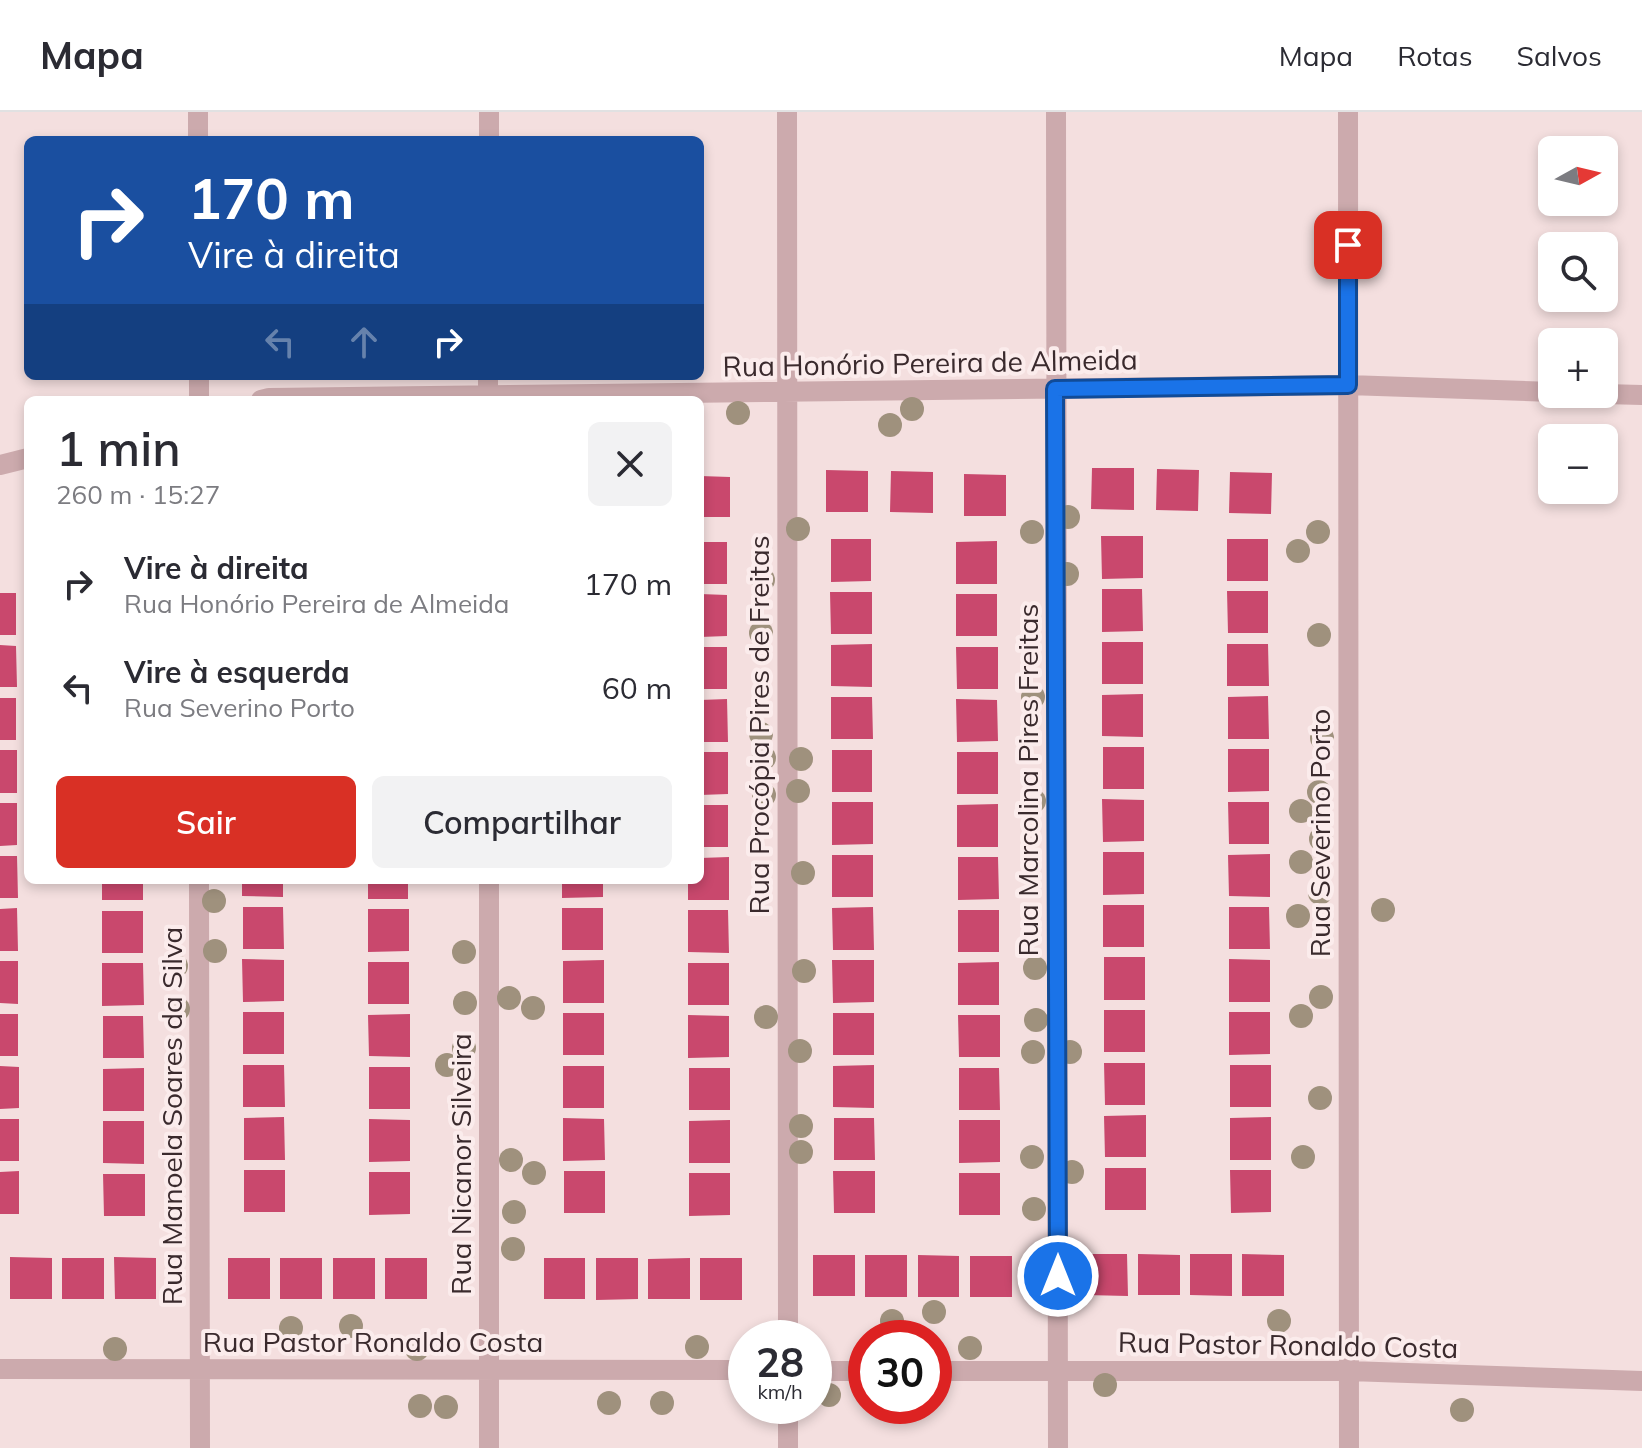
<!DOCTYPE html>
<html lang="pt">
<head>
<meta charset="utf-8">
<style>
  body { margin:0; font-family:Mulish,sans-serif; background:#f2f2f3; color:#2b2b33; height:100vh; display:flex; flex-direction:column; font-size:30px; white-space:nowrap }
  * { box-sizing:border-box; margin:0 }
  p { font-size:26px; color:#7c7c81 }
  .icon { flex:none; width:44px; height:44px; fill:none; stroke:currentColor; stroke-width:2; stroke-linecap:round; stroke-linejoin:round }
  .map { position:relative; flex:1; overflow:hidden }
  .side { position:absolute; left:24px; top:284px; width:680px; height:488px; display:flex; flex-direction:column; background:#fff; border-radius:12px; box-shadow:0 4px 12px #0003 }
  .side>* { flex:none }
  .hud { position:absolute; left:24px; top:24px; width:680px; height:244px; border-radius:12px; box-shadow:0 4px 12px #0003; background:#1a4fa0; color:#fff; overflow:hidden }
  .needle { width:52px; rotate:82deg }
  .buttons { position:absolute; left:1538px; top:24px; display:grid; gap:16px }
  .buttons a { display:grid; place-items:center; width:80px; height:80px; border-radius:12px; background:#fff; box-shadow:0 4px 12px #0003; font-size:40px }
  .speed { position:absolute; left:728px; top:1208px; display:flex; gap:16px; font-size:40px; font-weight:700; text-align:center }
  .speed>* { display:grid; place-content:center; width:104px; height:104px; border-radius:50%; background:#fff; box-shadow:0 4px 12px #0003; line-height:1 }
  .speed small { font-size:20px; font-weight:400 }
  .speed .limit { border:12px solid #d22; background:#fff; color:#111 }
  .pin { position:absolute; display:grid; place-items:center; width:68px; height:68px; color:#fff; margin:-34px; border-radius:16px; box-shadow:0 4px 12px #0006 }
  .me { position:absolute; width:88px; margin:-44px; rotate:0deg; stroke-linejoin:round; filter:drop-shadow(0 0 6px #0008) }
  .turn { display:flex; align-items:center; gap:28px; height:168px; padding:0 32px; font-size:36px }
  .turn .icon { width:104px; height:104px; stroke-width:2.5 }
  .turn b { display:block; font-size:56px; line-height:68px }
  .lanes { display:flex; align-items:center; height:76px; padding:0 32px; background:#0003; justify-content:center; gap:40px; direction:ltr }
  .lanes .off { opacity:.35 }
  .round { display:grid; place-items:center; flex:none; width:84px; height:84px; border-radius:12px; background:#f2f2f3 }
  .overview { display:flex; align-items:center; justify-content:space-between; height:136px; padding:0 32px }
  h1 { font-size:48px; font-weight:600; line-height:60px }
  .button { display:flex; gap:16px; margin-top:auto; padding:16px 32px }
  .button a { flex:1; height:92px; border-radius:12px; background:#d93025; color:#fff; font-size:32px; font-weight:600; line-height:92px; text-align:center }
  .button a+a { background:#f2f2f3; color:#2b2b33 }
  ul { padding:0; list-style:none }
  li { display:flex; align-items:center; gap:24px; height:104px; padding:0 32px }
  li div { flex:1 }
  li b { display:block; font-size:30px }
  li em { font-style:normal }
  header { display:flex; align-items:center; gap:48px; box-sizing:border-box; height:112px; padding:0 40px; background:#fff; border-bottom:2px solid #e1e1e2 }
  header strong { font-size:38px }
  nav { display:flex; gap:44px; margin-inline-start:auto; font-size:28px }
  .map>svg:first-child { display:block }
  .building { fill:#c9486d }
  .lines { fill:none; stroke-linecap:round; stroke-linejoin:round }
  .street { stroke:#ccaaad; stroke-width:20 }
  .tree { fill:#9f917d }
  .route-casing { stroke:#114b97; stroke-width:20 }
  .route { stroke:#1a73e8; stroke-width:14 }
  .labels { text-anchor:middle; stroke-width:8; stroke-linejoin:round; paint-order:stroke }
  .street-label { font-size:28px; fill:#3a2a2d; stroke:#fbecec }
</style>
</head>
<body>
<header>
<strong>Mapa</strong>
<nav><a>Mapa</a><a>Rotas</a><a>Salvos</a></nav>
</header>
<div class="map">
<svg width="1642" height="1336" viewBox="0 0 1642 1336">
  <rect width="100%" height="100%" fill="#f4dfdf"/>
  <!-- building -->
  <path class="building" d="M1092,356H1134V398L1091,397Z
    M1157,357L1199,358L1198,399L1156,398Z
    M826,358L868,359V400H826Z
    M891,359L933,360V401L890,400Z
    M1230,360L1272,361L1271,402L1229,401Z
    M964,362L1006,363V404H964Z
    M700,364L730,365V405H700Z
    M1101,424H1143V466L1102,467Z
    M831,427H871V469L831,470Z
    M1227,427H1268V469H1227Z
    M997,429V472H956V430Z
    M700,430H727V472H700Z
    M1102,477H1142L1143,519L1102,520Z
    M1227,479H1268V521H1228Z
    M830,480H872V522H831Z
    M0,481H16V523H0Z
    M700,482L727,483V524L700,525Z
    M956,482H997V524H956Z
    M1102,530H1143V572H1102Z
    M872,532V575L831,574V533Z
    M1227,532H1268L1269,574H1227Z
    M0,533L16,534L17,575H0Z
    M700,535H727V577H700Z
    M956,535H998V577H957Z
    M1143,582V625L1102,624V583Z
    M1268,584L1269,627H1228V585Z
    M831,585H872L873,627H831Z
    M0,586H16V628H0Z
    M727,587L728,630H700V588Z
    M956,587L997,588L998,629L957,630Z
    M1103,635H1144V677H1103Z
    M1228,637H1269V679L1228,680Z
    M0,638H17V681H0Z
    M832,638H872V680H832Z
    M700,640H728V682L700,683Z
    M957,640H998V682H957Z
    M1102,687L1144,688V729L1103,730Z
    M832,690H873V732L832,733Z
    M1228,690H1269V732H1229Z
    M0,691H17V733L0,734Z
    M998,692V735H957V693Z
    M700,693H728V735H700Z
    M1103,740H1144V782L1103,783Z
    M1270,742V785L1229,784L1228,743Z
    M832,743H873V785H832Z
    M0,744H17L18,786H0Z
    M729,745V788H688V768H700V746Z
    M958,745H998L999,787L958,788Z
    M102,768H143V788H102Z
    M242,768H283V785L242,784Z
    M368,768H408V787H368Z
    M562,768H603V785L562,786Z
    M1103,793H1144V835H1103Z
    M243,795H283L284,837H243Z
    M873,795L874,838H833L832,796Z
    M1229,795H1269L1270,837H1229Z
    M17,796L18,839H0V797Z
    M562,796H603V838H562Z
    M368,797H409V839L368,840Z
    M688,798H728L729,841L688,840Z
    M958,798H999V840H958Z
    M102,799H143V841H102Z
    M1104,845H1145V888H1104Z
    M242,847L284,848V889L243,890Z
    M1229,847L1270,848V890H1229Z
    M604,848V891H563V849Z
    M832,848H874V890L833,891Z
    M0,849H18V892L0,891Z
    M368,850H409V892H368Z
    M999,850V893H958V851Z
    M102,851H143L144,893L102,894Z
    M688,851H729V893H688Z
    M1104,898H1145V940H1104Z
    M243,900H284V942H243Z
    M1229,900H1270V942L1229,943Z
    M563,901H604V943H563Z
    M833,901H874V943H833Z
    M0,902H18V944H0Z
    M410,902V945L369,944L368,903Z
    M688,903L729,904V945L688,946Z
    M958,903H1000V945H959Z
    M103,904H143L144,946H103Z
    M1104,951H1145V993H1105Z
    M243,953H284L285,995H243Z
    M874,953V996L833,995V954Z
    M1230,953H1271V995H1230Z
    M0,954L19,955V996L0,997Z
    M563,954H604V996H563Z
    M369,955H410V997H369Z
    M144,956V999H103V957Z
    M689,956H730V998H689Z
    M959,956H999L1000,998H959Z
    M1146,1003V1045H1105L1104,1004Z
    M284,1005L285,1048H244V1006Z
    M1271,1005V1048H1230V1006Z
    M563,1006L604,1007L605,1048L563,1049Z
    M834,1006H874L875,1048H834Z
    M0,1007H19V1049H0Z
    M369,1007L410,1008V1049L369,1050Z
    M730,1008V1051H689V1009Z
    M959,1008H1000V1050L959,1051Z
    M103,1009H144V1052L103,1051Z
    M1105,1056H1146V1098H1105Z
    M244,1058H285V1100H244Z
    M1230,1058H1271V1100L1231,1101Z
    M19,1059V1102H0V1060Z
    M564,1059H605V1101H564Z
    M833,1059H875V1101H834Z
    M369,1060H410V1102L369,1103Z
    M689,1061H730V1103L689,1104Z
    M959,1061H1000V1103H959Z
    M103,1062H145V1104H104Z
    M1086,1142H1127L1128,1184L1086,1183Z
    M1138,1142L1180,1143V1183H1138Z
    M1190,1142H1232V1184L1190,1183Z
    M1242,1142L1284,1143V1184H1242Z
    M813,1143H855V1184H813Z
    M865,1143H907V1185H865Z
    M918,1143L959,1144V1185H918Z
    M970,1144H1012V1185H970Z
    M10,1145L52,1146V1187H10Z
    M114,1145L156,1146V1187H115Z
    M62,1146H104V1187H62Z
    M228,1146H270V1187H228Z
    M280,1146H322V1187H280Z
    M333,1146H375V1187H333Z
    M385,1146H427V1187H385Z
    M544,1146H585V1187H544Z
    M596,1146H638V1187L596,1188Z
    M690,1146V1187H648V1147Z
    M700,1146H742V1188H700Z"/>
  <g class="lines">
    <!-- street -->
    <path class="street" d="M198,0V28
      M787,0L788,1226
      M1056,0L1058,1336
      M1348,0L1349,1336
      M489,28V0
      M199,264V288
      M1604,282L1642,283
      M261,288L269,286L1348,273L1552,280
      M488,288V264
      M0,353L28,346
      M199,768L200,1336
      M489,768V1336
      M0,1257L746,1258
      M814,1259H866
      M934,1259H1349L1642,1269
      M788,1294V1336"/>
  </g>
  <!-- trees -->
  <g class="tree">
    <circle cx="912" cy="297" r="12"/>
    <circle cx="738" cy="301" r="12"/>
    <circle cx="890" cy="313" r="12"/>
    <circle cx="1068" cy="405" r="12"/>
    <circle cx="798" cy="417" r="12"/>
    <circle cx="1032" cy="420" r="12"/>
    <circle cx="1318" cy="420" r="12"/>
    <circle cx="1298" cy="439" r="12"/>
    <circle cx="1067" cy="462" r="12"/>
    <circle cx="763" cy="468" r="12"/>
    <circle cx="761" cy="521" r="12"/>
    <circle cx="1319" cy="523" r="12"/>
    <circle cx="1033" cy="585" r="12"/>
    <circle cx="761" cy="622" r="12"/>
    <circle cx="1322" cy="626" r="12"/>
    <circle cx="764" cy="646" r="12"/>
    <circle cx="801" cy="647" r="12"/>
    <circle cx="798" cy="679" r="12"/>
    <circle cx="1319" cy="680" r="12"/>
    <circle cx="764" cy="683" r="12"/>
    <circle cx="1034" cy="689" r="12"/>
    <circle cx="1301" cy="699" r="12"/>
    <circle cx="1321" cy="727" r="12"/>
    <circle cx="1301" cy="750" r="12"/>
    <circle cx="803" cy="761" r="12"/>
    <circle cx="1320" cy="781" r="12"/>
    <circle cx="214" cy="789" r="12"/>
    <circle cx="1383" cy="798" r="12"/>
    <circle cx="1298" cy="804" r="12"/>
    <circle cx="215" cy="839" r="12"/>
    <circle cx="464" cy="840" r="12"/>
    <circle cx="176" cy="854" r="12"/>
    <circle cx="1035" cy="856" r="12"/>
    <circle cx="804" cy="859" r="12"/>
    <circle cx="1321" cy="885" r="12"/>
    <circle cx="509" cy="886" r="12"/>
    <circle cx="465" cy="891" r="12"/>
    <circle cx="533" cy="896" r="12"/>
    <circle cx="178" cy="897" r="12"/>
    <circle cx="1301" cy="904" r="12"/>
    <circle cx="766" cy="905" r="12"/>
    <circle cx="1036" cy="908" r="12"/>
    <circle cx="464" cy="936" r="12"/>
    <circle cx="800" cy="939" r="12"/>
    <circle cx="1033" cy="940" r="12"/>
    <circle cx="1070" cy="940" r="12"/>
    <circle cx="447" cy="953" r="12"/>
    <circle cx="1320" cy="986" r="12"/>
    <circle cx="801" cy="1014" r="12"/>
    <circle cx="801" cy="1040" r="12"/>
    <circle cx="1032" cy="1045" r="12"/>
    <circle cx="1303" cy="1045" r="12"/>
    <circle cx="511" cy="1048" r="12"/>
    <circle cx="1072" cy="1060" r="12"/>
    <circle cx="534" cy="1061" r="12"/>
    <circle cx="1034" cy="1097" r="12"/>
    <circle cx="514" cy="1100" r="12"/>
    <circle cx="513" cy="1137" r="12"/>
    <circle cx="934" cy="1200" r="12"/>
    <circle cx="892" cy="1209" r="12"/>
    <circle cx="1279" cy="1209" r="12"/>
    <circle cx="351" cy="1214" r="12"/>
    <circle cx="291" cy="1216" r="12"/>
    <circle cx="697" cy="1235" r="12"/>
    <circle cx="970" cy="1236" r="12"/>
    <circle cx="115" cy="1237" r="12"/>
    <circle cx="417" cy="1237" r="12"/>
    <circle cx="1105" cy="1273" r="12"/>
    <circle cx="829" cy="1283" r="12"/>
    <circle cx="609" cy="1291" r="12"/>
    <circle cx="662" cy="1291" r="12"/>
    <circle cx="420" cy="1294" r="12"/>
    <circle cx="446" cy="1295" r="12"/>
    <circle cx="1462" cy="1298" r="12"/>
  </g>
  <g class="lines">
    <!-- route casing -->
    <g class="route-casing">
      <path id="route" d="M1058,1164L1055,277L1348,273V133"/>
    </g>
    <!-- route -->
    <use href="#route" class="route"/>
  </g>
  <g class="labels">
    <!-- street labels -->
    <g class="street-label">
      <text transform="translate(930 251) rotate(-1)" y="10">Rua Honório Pereira de Almeida</text>
      <text transform="translate(759 613) rotate(-90)" y="10">Rua Procópia Pires de Freitas</text>
      <text transform="translate(1028 668) rotate(-90)" y="10">Rua Marcolina Pires Freitas</text>
      <text transform="translate(1320 721) rotate(-90)" y="10">Rua Severino Porto</text>
      <text transform="translate(172 1004) rotate(-90)" y="10">Rua Manoela Soares da Silva</text>
      <text transform="translate(461 1052) rotate(-90)" y="10">Rua Nicanor Silveira</text>
      <text x="373" y="1240">Rua Pastor Ronaldo Costa</text>
      <text transform="translate(1288 1233) rotate(1)" y="10">Rua Pastor Ronaldo Costa</text>
    </g>
  </g>
</svg>
<div class="buttons">
<a><svg class="needle" viewBox="-14 -14 28 28"><path d="M0-13l5 13h-10z" fill="#e53935"/><path d="M0 13l5-13h-10z" fill="#7c7c81"/></svg></a>
<a><svg class="icon" aria-label="search" viewBox="0 0 24 24"><circle cx="10" cy="10" r="6"/><path d="M15 15l6 6"/></svg></a>
<a>+</a>
<a>−</a>
</div>
<div class="speed"><div>28<small>km/h</small></div><div class="limit">30</div></div>
<div class="pin" style="left:1348px;top:133px;background:#d93025"><svg class="icon" aria-label="arrive" viewBox="0 0 24 24"><path d="M6 21V4h12l-3 4 3 4H6"/></svg></div>
<svg class="me" style="left:1058px;top:1164px" viewBox="-20 -20 40 40"><circle r="17" fill="#1a73e8" stroke="#fff" stroke-width="3"/><path d="M0-11L8 9 0 5-8 9z" fill="#fff"/></svg>
<div class="hud">
<div class="turn"><svg class="icon" aria-label="right" viewBox="0 0 24 24"><path d="M7 20v-9h11M14 6l5 5-5 5"/></svg><div><b>170 m</b>Vire à direita</div></div>
<div class="lanes"><svg class="icon off" aria-label="left" viewBox="0 0 24 24"><path d="M17 20v-9H6M10 6l-5 5 5 5"/></svg><svg class="icon off" aria-label="ahead" viewBox="0 0 24 24"><path d="M12 20V5M6 11l6-6 6 6"/></svg><svg class="icon" aria-label="right" viewBox="0 0 24 24"><path d="M7 20v-9h11M14 6l5 5-5 5"/></svg></div>
</div>
<section class="side">
<div class="overview"><div><h1>1 min</h1><p>260 m · 15:27</p></div><a class="round"><svg class="icon" aria-label="close" viewBox="0 0 24 24"><path d="M6 6l12 12M18 6L6 18"/></svg></a></div>
<ul>
<li><svg class="icon" aria-label="right" viewBox="0 0 24 24"><path d="M7 20v-9h11M14 6l5 5-5 5"/></svg><div><b>Vire à direita</b><p>Rua Honório Pereira de Almeida</p></div><em>170 m</em></li>
<li><svg class="icon" aria-label="left" viewBox="0 0 24 24"><path d="M17 20v-9H6M10 6l-5 5 5 5"/></svg><div><b>Vire à esquerda</b><p>Rua Severino Porto</p></div><em>60 m</em></li>
</ul>
<div class="button"><a>Sair</a><a>Compartilhar</a></div>
</section>
</div>
</body>
</html>
